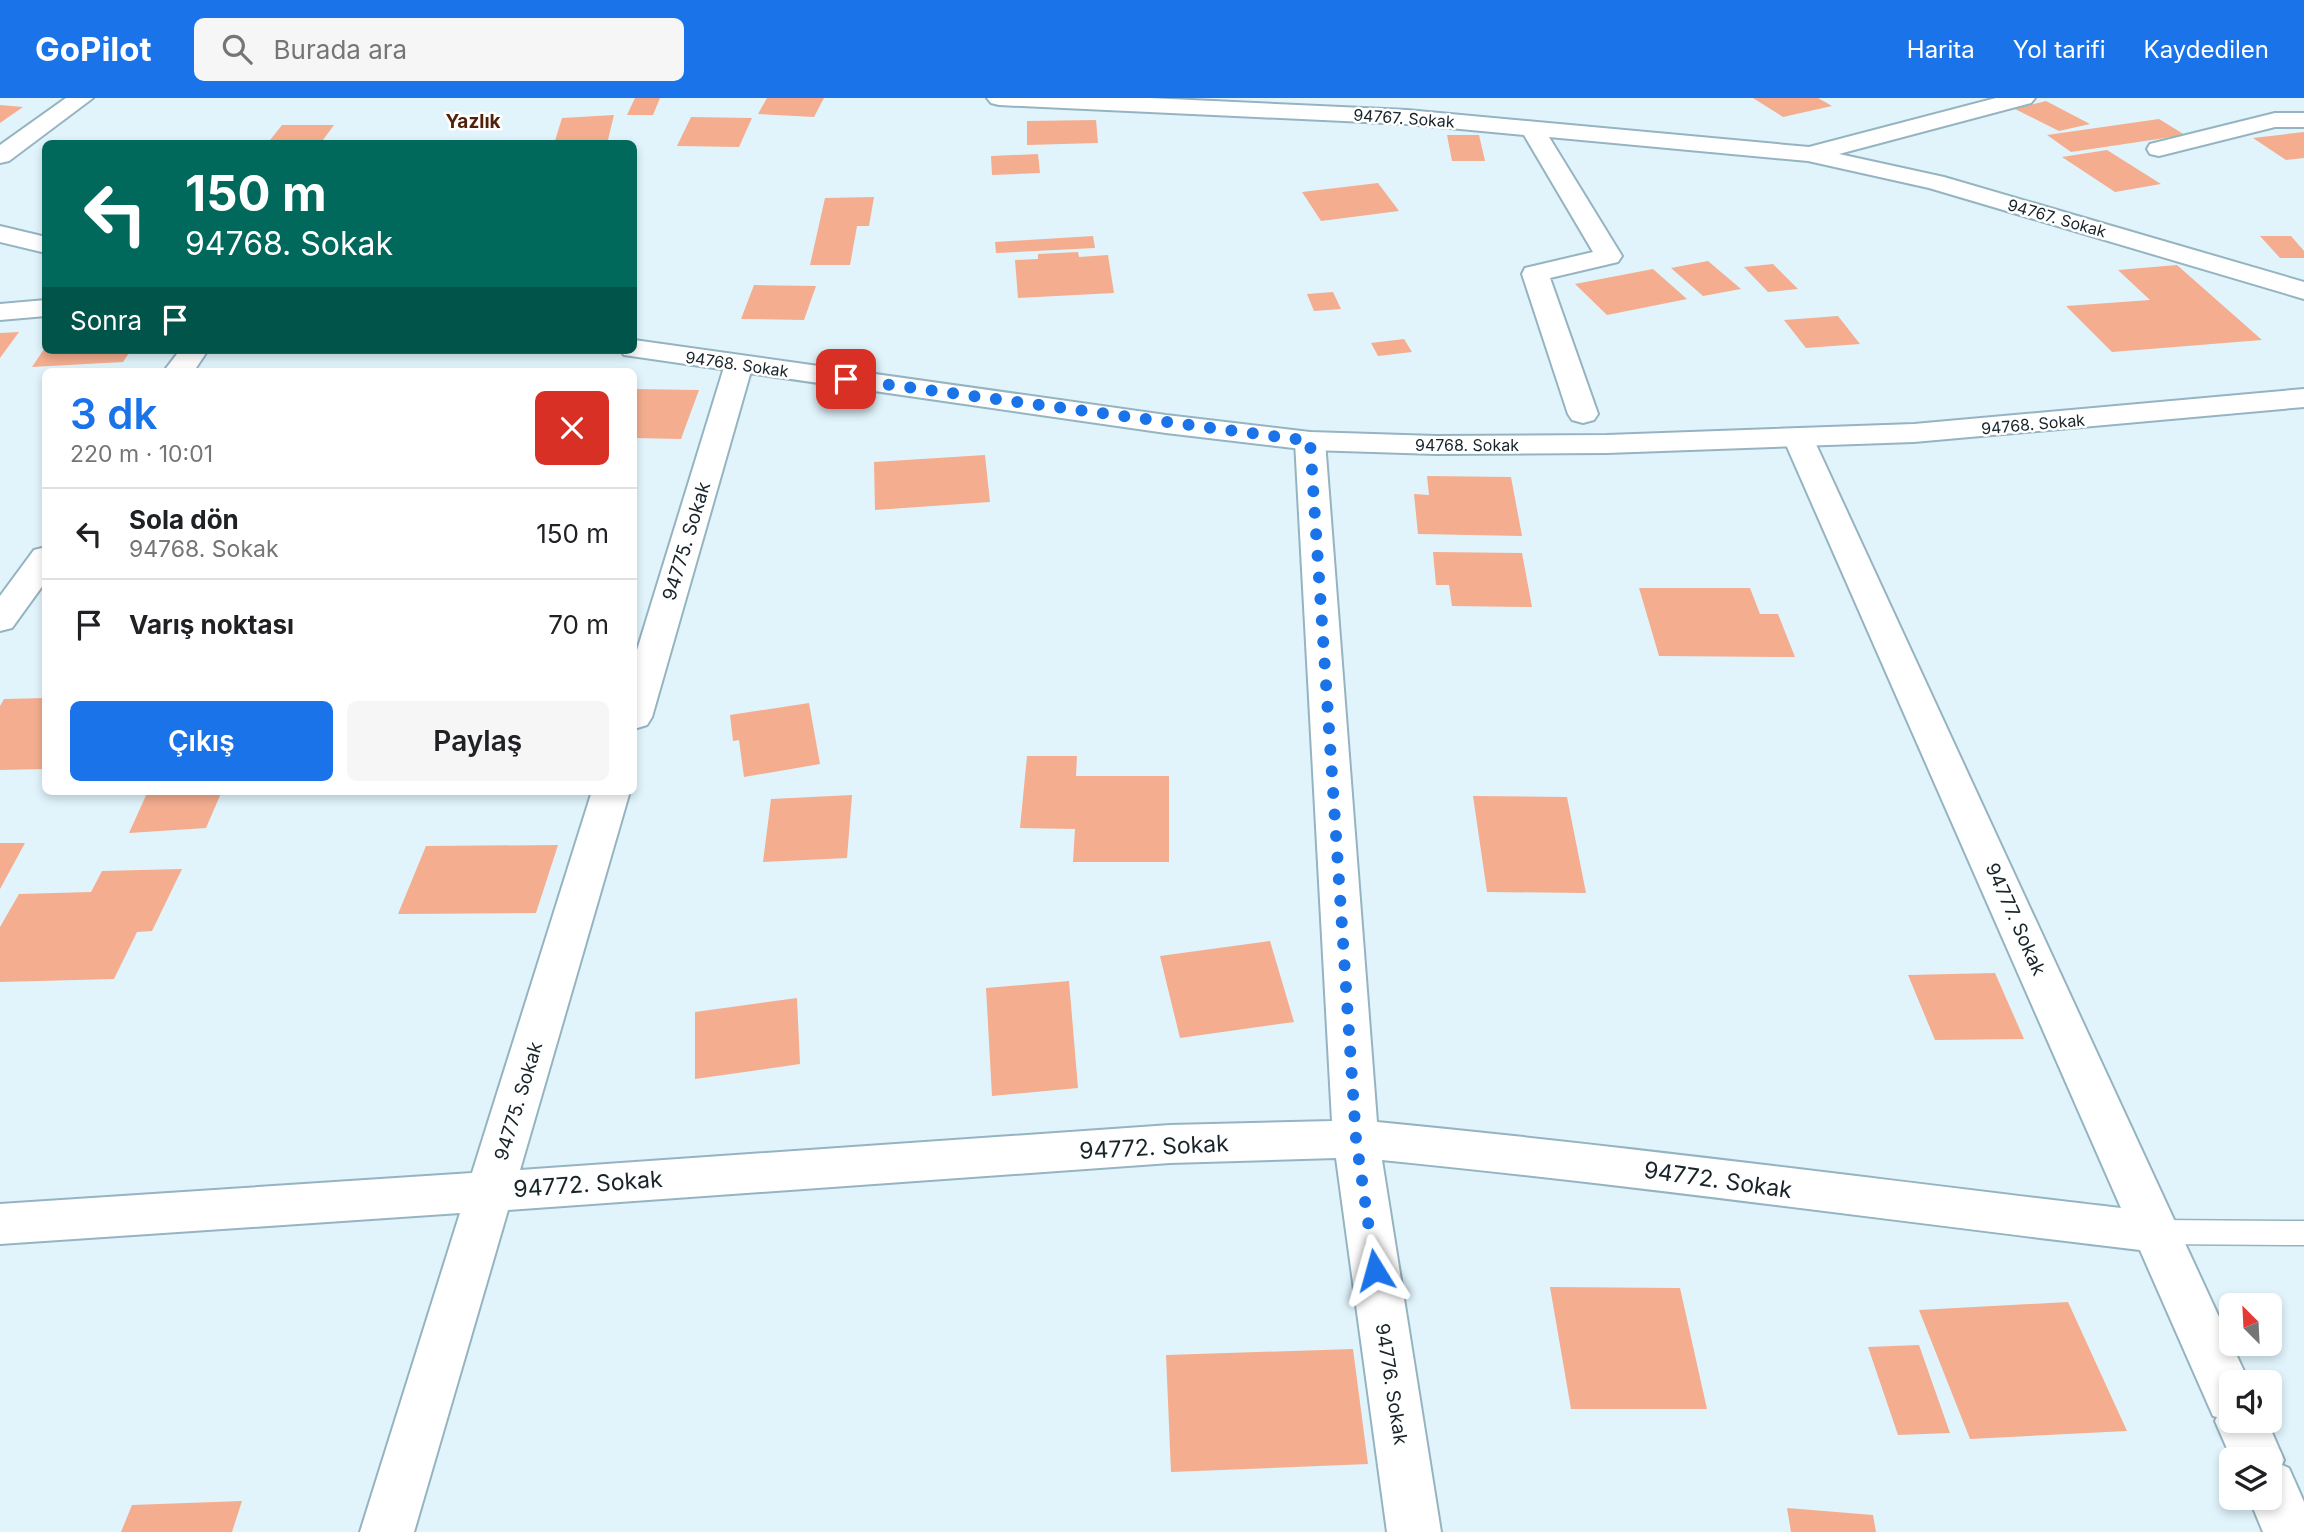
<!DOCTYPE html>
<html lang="tr">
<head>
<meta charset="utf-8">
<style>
  body { margin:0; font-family:Inter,sans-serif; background:#f6f6f6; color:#202124; height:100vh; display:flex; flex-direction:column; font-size:26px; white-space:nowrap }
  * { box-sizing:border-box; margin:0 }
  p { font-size:23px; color:#757577 }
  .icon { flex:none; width:38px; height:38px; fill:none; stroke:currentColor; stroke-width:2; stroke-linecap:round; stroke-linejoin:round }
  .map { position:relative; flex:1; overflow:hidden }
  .details { position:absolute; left:42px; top:270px; width:595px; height:427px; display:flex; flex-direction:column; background:#fff; border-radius:10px; box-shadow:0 4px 10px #0003 }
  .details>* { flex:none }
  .top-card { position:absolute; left:42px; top:42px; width:595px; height:214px; border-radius:10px; box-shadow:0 4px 10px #0003; background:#00695c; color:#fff; overflow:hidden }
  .needle { width:46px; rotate:336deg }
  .tools { position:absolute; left:2219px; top:1195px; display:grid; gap:14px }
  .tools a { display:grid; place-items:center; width:63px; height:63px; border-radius:10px; background:#fff; box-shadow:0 4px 10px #0003; font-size:35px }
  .pin { position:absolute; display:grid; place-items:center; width:60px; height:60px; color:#fff; margin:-30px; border-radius:14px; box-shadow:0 4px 10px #0006 }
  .me { position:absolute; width:77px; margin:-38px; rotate:352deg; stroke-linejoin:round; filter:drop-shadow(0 0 5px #0008) }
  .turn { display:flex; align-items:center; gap:24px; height:147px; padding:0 28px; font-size:32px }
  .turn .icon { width:91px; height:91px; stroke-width:2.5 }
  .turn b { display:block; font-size:49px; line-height:60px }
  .then { display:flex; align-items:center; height:66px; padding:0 28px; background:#0003; gap:14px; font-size:26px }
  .round { display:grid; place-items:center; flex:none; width:74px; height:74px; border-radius:10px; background:#f6f6f6 }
  .headline { display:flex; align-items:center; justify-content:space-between; height:119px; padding:0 28px }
  h1 { font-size:42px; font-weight:600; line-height:52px; color:#1a73e8 }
  .primary-button { display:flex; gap:14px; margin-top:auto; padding:14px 28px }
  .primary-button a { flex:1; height:80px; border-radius:10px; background:#1a73e8; color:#fff; font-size:28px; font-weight:600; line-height:80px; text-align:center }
  .primary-button a+a { background:#f6f6f6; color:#202124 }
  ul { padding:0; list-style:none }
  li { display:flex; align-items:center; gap:21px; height:91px; padding:0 28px; border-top:2px solid #e0e0e0 }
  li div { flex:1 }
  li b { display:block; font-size:26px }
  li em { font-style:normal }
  header { display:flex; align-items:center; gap:42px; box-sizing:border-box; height:98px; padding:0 35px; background:#1a73e8; color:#fff }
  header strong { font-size:33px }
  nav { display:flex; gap:38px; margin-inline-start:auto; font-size:24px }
  .search { width:490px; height:63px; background:#f6f6f6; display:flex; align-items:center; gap:18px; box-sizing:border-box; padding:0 24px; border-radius:10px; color:#757577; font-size:26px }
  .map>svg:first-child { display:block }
  .building { fill:#f4ad8f }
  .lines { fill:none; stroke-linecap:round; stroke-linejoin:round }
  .service-casing { stroke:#95b4c1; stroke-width:3 }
  .minor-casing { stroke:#95b4c1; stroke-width:4 }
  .tertiary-casing { stroke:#95b4c1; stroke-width:4 }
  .service { fill:#fff; fill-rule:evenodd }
  .minor { fill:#fff; fill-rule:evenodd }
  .tertiary { fill:#fff; fill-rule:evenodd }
  .route { stroke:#1a73e8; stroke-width:12; stroke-dasharray:0 21.6 }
  .labels { text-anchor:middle; stroke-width:5; stroke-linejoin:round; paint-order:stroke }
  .far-street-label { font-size:16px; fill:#182429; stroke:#fff }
  .far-quarter-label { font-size:19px; font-weight:bold; fill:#51210a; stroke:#fff }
  .street-label { font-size:19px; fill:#182429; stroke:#fff }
  .near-street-label { font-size:23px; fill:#182429; stroke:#fff }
</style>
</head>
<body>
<header>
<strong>GoPilot</strong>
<div class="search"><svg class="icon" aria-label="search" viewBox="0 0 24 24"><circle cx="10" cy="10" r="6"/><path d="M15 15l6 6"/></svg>Burada ara</div>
<nav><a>Harita</a><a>Yol tarifi</a><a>Kaydedilen</a></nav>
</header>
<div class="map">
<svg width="2304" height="1434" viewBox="0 0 2304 1434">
  <rect width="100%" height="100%" fill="#e1f4fc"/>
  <!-- building -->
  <path class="building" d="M635,0H660L653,17H627Z
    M767,0H824L814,19L758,16Z
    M1753,0H1818L1832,8L1783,19Z
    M2046,3L2090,26L2059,33L2015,11Z
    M0,7L23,9L0,25Z
    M614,17L607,46H554L562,20Z
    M691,19L752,20L739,49L677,48Z
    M2159,21L2185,37L2071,54L2047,37Z
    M1096,22L1098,45L1027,47V23Z
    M282,27H334L320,46H267Z
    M2304,34V60L2286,62L2253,40Z
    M1447,37H1479L1485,63H1452Z
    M2107,52L2161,86L2115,94L2062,59Z
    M1038,56L1040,75L992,77L991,58Z
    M1378,85L1399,113L1321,123L1302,94Z
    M874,99L869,128H857L850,167H810L825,100Z
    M1093,138L1095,150L996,155L995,144Z
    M2260,138H2291L2304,153V160H2280Z
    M1078,154L1079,159L1108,157L1114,195L1018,200L1015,162L1038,161V156Z
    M1708,163L1741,191L1703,198L1671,170Z
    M1773,166L1798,191L1768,194L1744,169Z
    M2177,167L2262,242L2112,254L2066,208L2150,202L2118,172Z
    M1653,171L1687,201L1607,217L1575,186Z
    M754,187L816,188L804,222L741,221Z
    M1333,194L1341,211L1314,213L1307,196Z
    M1838,218L1860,246L1806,250L1784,222Z
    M19,234L0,260V235Z
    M1404,241L1412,254L1378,258L1371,245Z
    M46,248V252H131L123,264L32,269Z
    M634,291L699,292L681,341L634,340Z
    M985,357L990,404L875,412L874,364Z
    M1427,378L1511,379L1522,438L1418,436L1414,396L1429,397Z
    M1433,454L1522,455L1532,509L1452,508L1449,487H1436Z
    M1639,490H1750L1760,516H1778L1795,559L1659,558Z
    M46,600V671L0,672V608L4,601Z
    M809,605L820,666L744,679L739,642L733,643L730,617Z
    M1027,658H1077L1076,678H1169V764H1073L1075,731L1020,730Z
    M148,693H222L206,730L129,735Z
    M852,697L847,760L763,764L771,701Z
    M1473,698L1567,699L1586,795L1487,794Z
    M0,745H25L0,791Z
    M558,747L536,815L398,816L426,748Z
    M182,771L152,833L137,834L114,881L0,884V829L19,796L91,794L102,773Z
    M1270,843L1294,924L1180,940L1160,858Z
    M1995,875L2024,941L1935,942L1908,877Z
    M1069,883L1078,990L992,998L986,890Z
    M797,900L800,966L695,981V914Z
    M1550,1189L1680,1190L1707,1311H1571Z
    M2068,1204L2127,1333L1970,1341L1919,1212Z
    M1919,1247L1950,1335L1898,1337L1868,1249Z
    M1353,1251L1368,1366L1171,1374L1166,1257Z
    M242,1403L232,1434H121L132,1407Z
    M1787,1410L1873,1417L1876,1434H1791Z"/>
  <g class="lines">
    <!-- service casing -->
    <g class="service-casing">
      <path id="service" d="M2157,1122L2304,1123V1147L2157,1146L2147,1142L2143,1134L2147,1126Z"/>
    </g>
    <!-- minor casing -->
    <g class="minor-casing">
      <path id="minor" d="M66,0H93L9,63L0,65V47Z
        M987,0H1149L1407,12L1809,49L1996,0H2035L2031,5L1839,56L1944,79L2304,184V201L1929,90L1808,63L1549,39L1622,158L1618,164L1550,180L1598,316L1594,322L1583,325L1572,322L1568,316L1522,176L1525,170L1593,154L1524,37L1407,26L999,7L991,5Z
        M2275,15H2304V29H2275L2159,58L2150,56L2147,51L2150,46Z
        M46,202V218L0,222V206Z
        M180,252H208L194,273H164Z
        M739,257L749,260L753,266L652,619L647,627L634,631V562L725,266L729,260Z
        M1799,333L1810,336L1814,342L2249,1284H2231V1323H2267L2284,1362L2282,1367L2289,1370L2304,1404V1434H2263L2249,1400H2270V1362H2232L2215,1323L2217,1319L2213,1318L2140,1152C1887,1122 1635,1087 1382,1062L1441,1434H1387L1336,1060L1170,1065L508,1112L414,1434H360L460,1115L0,1146V1106L472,1075L592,693H630L520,1072L1170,1027L1332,1023L1295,343L1299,337L1310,334L1321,337L1325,343L1377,1024C1626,1048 1873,1081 2121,1110L1784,342L1788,336Z
        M46,449V483L12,530L0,533V498L34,452Z"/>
    </g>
    <!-- tertiary casing -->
    <g class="tertiary-casing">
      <path id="tertiary" d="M0,128L46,139V155L0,144Z
        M634,242L1166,317L1310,334L1436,338L1607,337L1914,326L2304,291V309L1914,344L1607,355L1436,356L1310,352L1166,335L624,257L620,252H634Z"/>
    </g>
    <!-- service -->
    <use href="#service" class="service"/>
    <!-- minor -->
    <use href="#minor" class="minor"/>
    <!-- tertiary -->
    <use href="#tertiary" class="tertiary"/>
  </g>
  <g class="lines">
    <!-- route -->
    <path class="route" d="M846,281L1310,343L1356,1041L1375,1172"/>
  </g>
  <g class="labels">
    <!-- far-street labels -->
    <g class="far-street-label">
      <text transform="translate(1404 20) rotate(4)" y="6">94767. Sokak</text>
      <text transform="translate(2057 120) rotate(16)" y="6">94767. Sokak</text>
      <text transform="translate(737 266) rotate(8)" y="6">94768. Sokak</text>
      <text transform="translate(2033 326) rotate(-5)" y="6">94768. Sokak</text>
      <text x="1467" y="353">94768. Sokak</text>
    </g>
    <!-- far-quarter labels -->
    <g class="far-quarter-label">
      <text x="473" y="30">Yazlık</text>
    </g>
    <!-- street labels -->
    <g class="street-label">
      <text transform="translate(686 443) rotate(-73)" y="7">94775. Sokak</text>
      <text transform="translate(2016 821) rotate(66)" y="7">94777. Sokak</text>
      <text transform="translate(518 1003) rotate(-73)" y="7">94775. Sokak</text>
      <text transform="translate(1392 1286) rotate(81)" y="7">94776. Sokak</text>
    </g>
    <!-- near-street labels -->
    <g class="near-street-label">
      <text transform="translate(1154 1049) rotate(-3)" y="8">94772. Sokak</text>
      <text transform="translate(1718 1082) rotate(8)" y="8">94772. Sokak</text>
      <text transform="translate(588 1086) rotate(-4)" y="8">94772. Sokak</text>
    </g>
  </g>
</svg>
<div class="tools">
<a><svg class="needle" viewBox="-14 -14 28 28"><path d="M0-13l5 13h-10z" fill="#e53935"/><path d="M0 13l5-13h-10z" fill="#757577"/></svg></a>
<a><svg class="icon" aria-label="sound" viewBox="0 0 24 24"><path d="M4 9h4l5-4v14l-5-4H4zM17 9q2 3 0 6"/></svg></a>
<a><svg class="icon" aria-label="layers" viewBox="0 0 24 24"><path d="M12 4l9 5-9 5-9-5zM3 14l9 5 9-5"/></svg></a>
</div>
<div class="pin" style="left:846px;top:281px;background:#d93025"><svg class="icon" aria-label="arrive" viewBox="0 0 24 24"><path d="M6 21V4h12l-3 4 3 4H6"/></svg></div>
<svg class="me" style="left:1375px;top:1172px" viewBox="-20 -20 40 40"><path d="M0-17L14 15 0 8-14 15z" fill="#1a73e8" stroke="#fff" stroke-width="4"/></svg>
<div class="top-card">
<div class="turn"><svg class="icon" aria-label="left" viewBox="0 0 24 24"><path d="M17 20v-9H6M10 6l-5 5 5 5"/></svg><div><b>150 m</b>94768. Sokak</div></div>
<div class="then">Sonra<svg class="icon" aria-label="arrive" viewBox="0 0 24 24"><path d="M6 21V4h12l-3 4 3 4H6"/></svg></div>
</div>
<section class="details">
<div class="headline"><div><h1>3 dk</h1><p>220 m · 10:01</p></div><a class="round" style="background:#d93025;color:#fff"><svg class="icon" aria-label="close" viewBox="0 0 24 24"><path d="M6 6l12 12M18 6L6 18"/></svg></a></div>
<ul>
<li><svg class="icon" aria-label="left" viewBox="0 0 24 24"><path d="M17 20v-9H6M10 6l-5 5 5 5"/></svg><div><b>Sola dön</b><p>94768. Sokak</p></div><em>150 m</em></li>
<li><svg class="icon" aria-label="arrive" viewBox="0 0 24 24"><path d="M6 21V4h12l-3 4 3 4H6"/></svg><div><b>Varış noktası</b></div><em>70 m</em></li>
</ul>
<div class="primary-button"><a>Çıkış</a><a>Paylaş</a></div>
</section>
</div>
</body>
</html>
